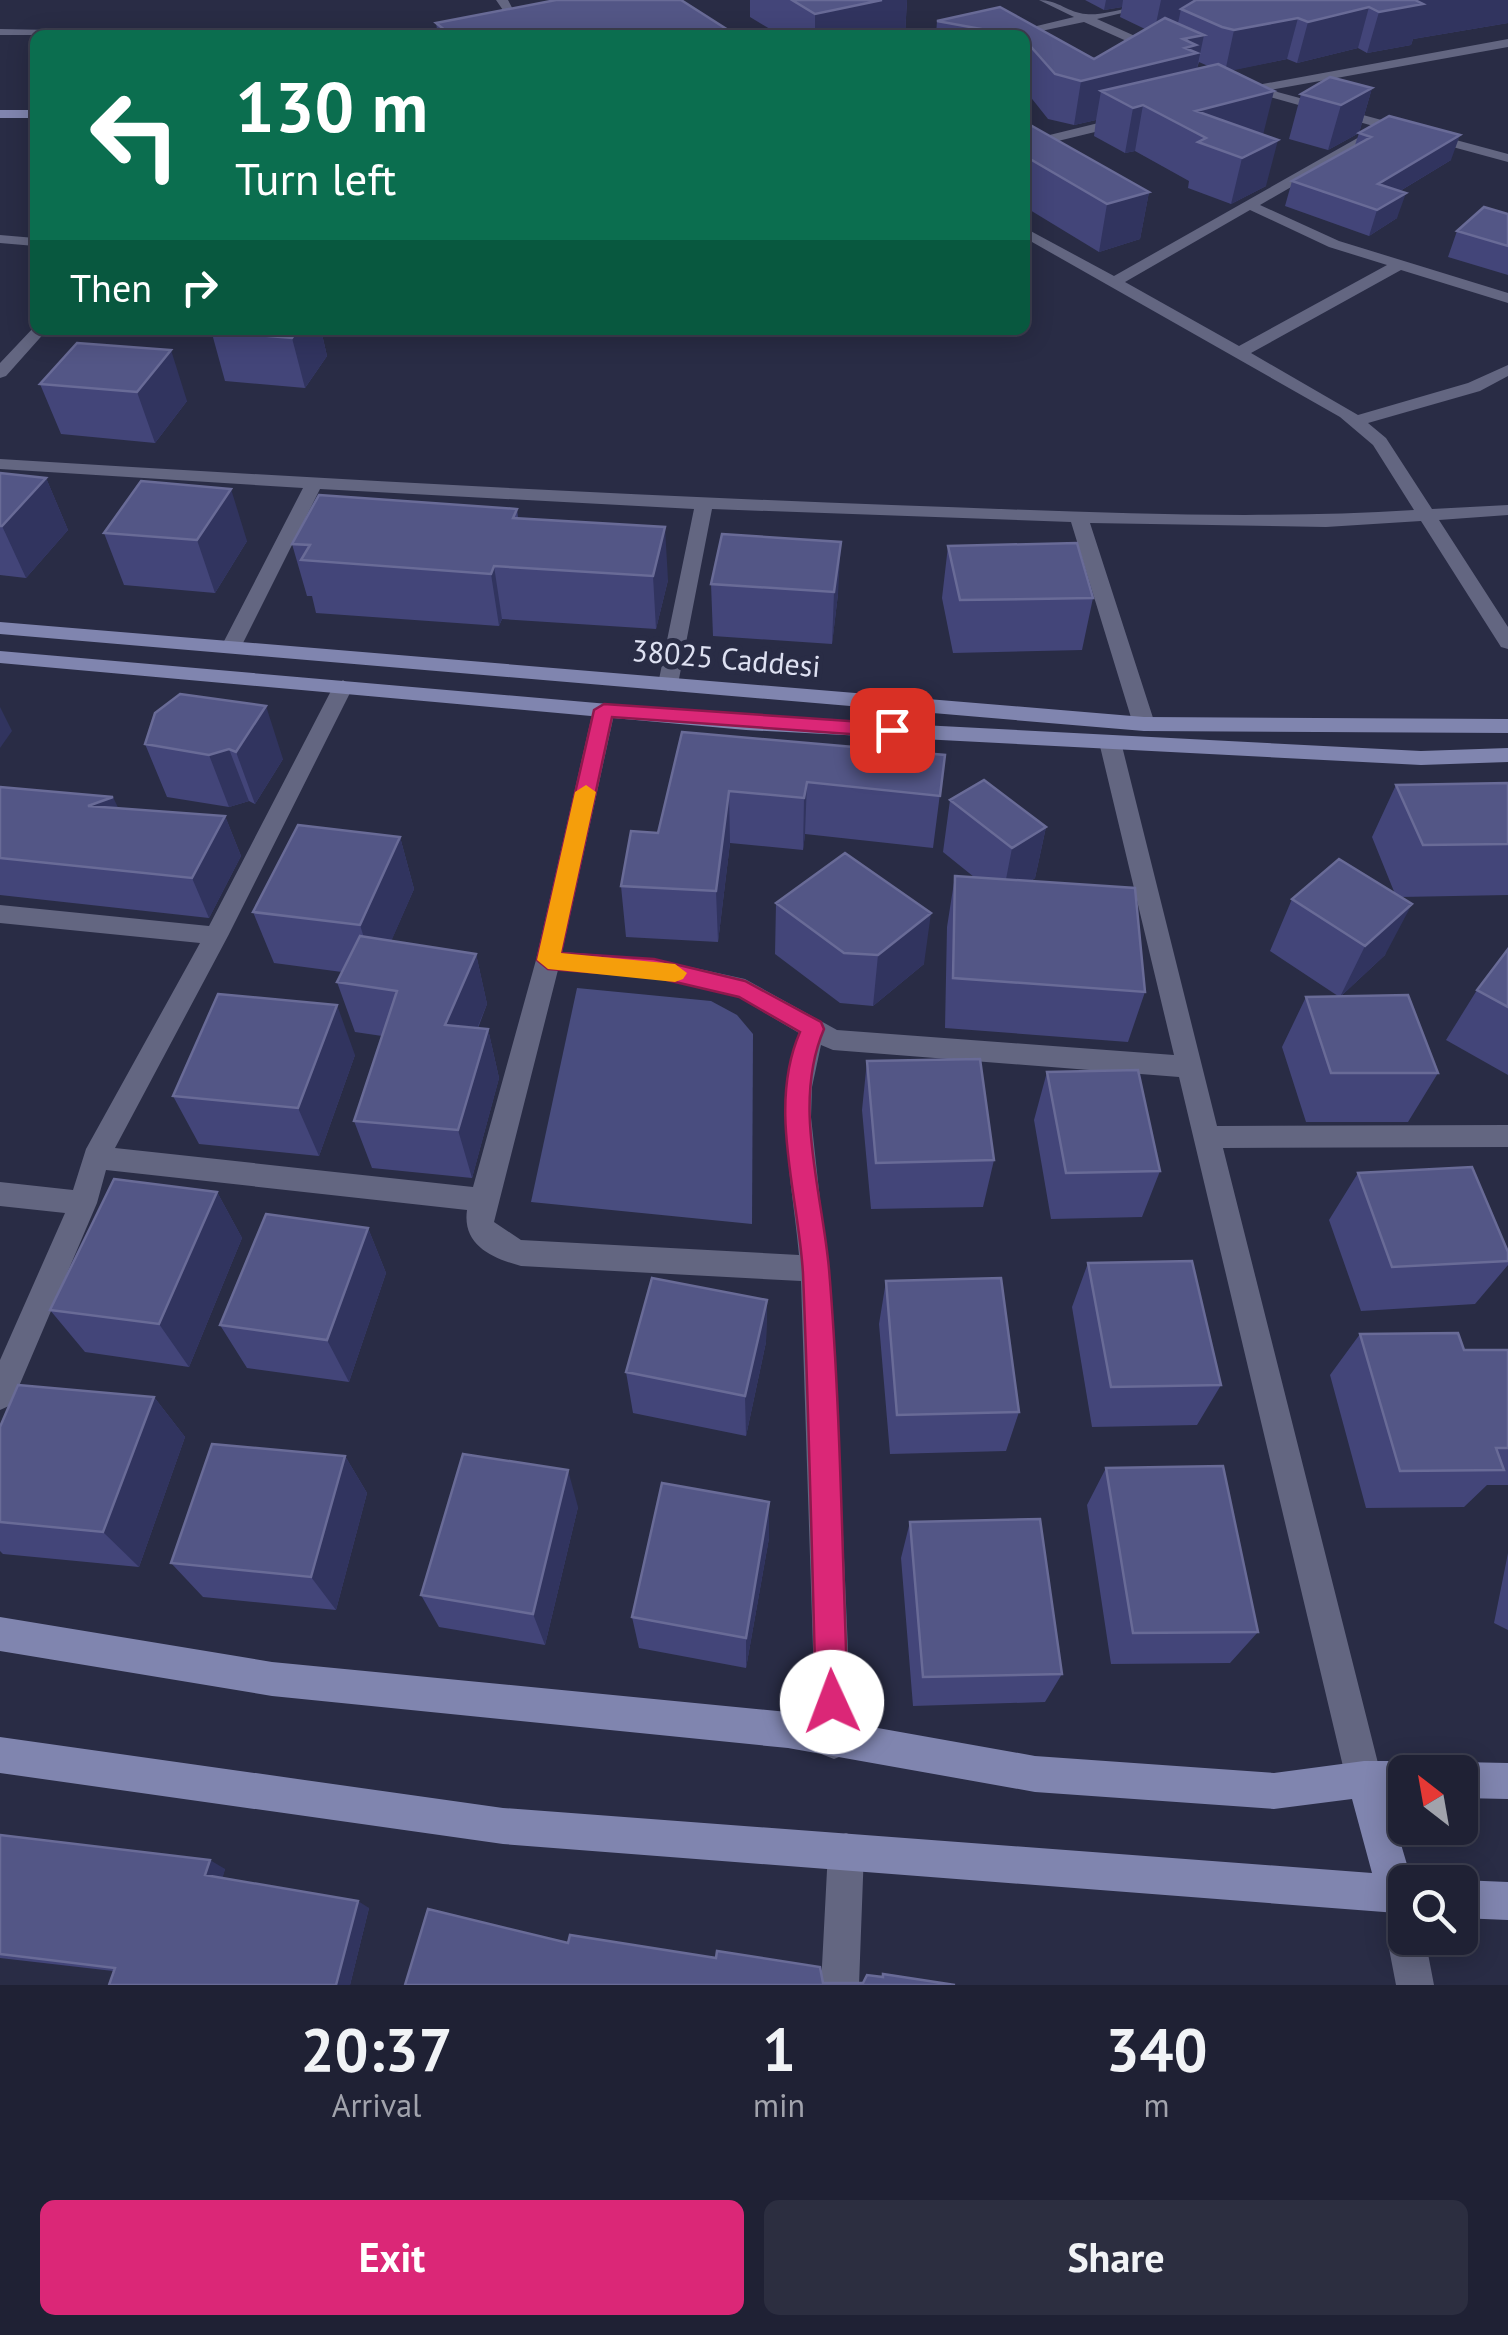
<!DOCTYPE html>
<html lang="en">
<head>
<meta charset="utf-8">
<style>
  body { margin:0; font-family:"PT Sans",sans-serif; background:#2c2e40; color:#f1f3f6; height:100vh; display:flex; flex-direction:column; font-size:38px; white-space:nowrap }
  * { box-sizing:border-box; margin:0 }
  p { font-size:32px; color:#a1a3ac }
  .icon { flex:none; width:55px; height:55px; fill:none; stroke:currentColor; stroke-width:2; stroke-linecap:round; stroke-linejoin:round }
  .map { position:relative; height:1985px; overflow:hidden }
  .drawer { display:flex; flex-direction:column; background:#1f2134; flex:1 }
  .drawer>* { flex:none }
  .guide { position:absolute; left:30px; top:30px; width:1000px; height:305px; border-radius:15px; box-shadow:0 5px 25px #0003,0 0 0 2px #3c3e4f; background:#0b6e4f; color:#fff; overflow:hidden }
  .needle { width:65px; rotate:329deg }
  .fabs { position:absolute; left:1388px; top:1755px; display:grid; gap:20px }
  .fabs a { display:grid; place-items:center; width:90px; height:90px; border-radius:15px; background:#1f2134; box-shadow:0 5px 25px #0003,0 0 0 2px #3c3e4f; font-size:50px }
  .pin { position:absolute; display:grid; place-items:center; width:85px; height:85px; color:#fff; margin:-42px; border-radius:20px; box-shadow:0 5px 15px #0006 }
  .me { position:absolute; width:110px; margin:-55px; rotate:358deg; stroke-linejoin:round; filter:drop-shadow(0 0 8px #0008) }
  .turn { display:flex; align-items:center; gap:35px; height:210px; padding:0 40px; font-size:45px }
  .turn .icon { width:130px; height:130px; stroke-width:2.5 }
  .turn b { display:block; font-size:70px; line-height:85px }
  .then { display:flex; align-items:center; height:95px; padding:0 40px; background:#0003; gap:20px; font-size:38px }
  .eta { display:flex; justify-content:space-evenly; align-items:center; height:170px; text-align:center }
  .eta b { font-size:60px; font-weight:700; line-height:70px }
  .cta { display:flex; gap:20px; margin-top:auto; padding:20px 40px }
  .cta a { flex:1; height:115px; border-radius:15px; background:#db2777; color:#fff; font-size:40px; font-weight:700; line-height:115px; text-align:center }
  .cta a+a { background:#2c2e40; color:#f1f3f6 }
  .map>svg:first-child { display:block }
  .green { fill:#494d7f }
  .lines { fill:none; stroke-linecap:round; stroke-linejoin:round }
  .street { fill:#636681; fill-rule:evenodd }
  .secondary { fill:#8085af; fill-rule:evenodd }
  .wall { fill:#434579; fill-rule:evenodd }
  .shaded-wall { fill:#31345f }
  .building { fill:#535686; stroke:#696b97; stroke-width:2.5 }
  .route { fill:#db2777; stroke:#8e194d; stroke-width:2.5 }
  .slow { fill:#f59e0b }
  .labels { text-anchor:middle; stroke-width:10; stroke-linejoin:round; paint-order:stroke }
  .street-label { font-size:30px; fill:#dee1f2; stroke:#292c45 }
</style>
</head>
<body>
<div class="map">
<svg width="1508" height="1985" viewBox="0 0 1508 1985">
  <rect width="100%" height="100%" fill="#292c45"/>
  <!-- green -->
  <path class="green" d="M577,988L711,1001L737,1015L753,1034L752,1224L531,1202Z"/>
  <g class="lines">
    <!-- street -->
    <path class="street" d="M496,0H508L520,23H512Z
      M1039,0C1058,0 1069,13 1086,14C1105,17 1150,0 1177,0L1097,19L1164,49L1160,56L1084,22L1022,35H1000L1074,17Z
      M0,29L155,32L161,35H0Z
      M1508,39V47L1270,90L1508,154V162L1390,130L1260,205L1339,241L1508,293V303L1401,270L1251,353L1358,415L1468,383L1508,365V376L1480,391L1368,423L1386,438L1432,509L1508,505V515L1439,520L1508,627V649L1501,647L1421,521L1326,527L1090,523L1155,724L1144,731L1133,724L1071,522L712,509L678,684L668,691L658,684L694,509L320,489L241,647L231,653L221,647L303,488L0,469V459C297,477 594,494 892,505C1066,511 1241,521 1414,510L1373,445L1340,417L1025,238V228L1114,276L1377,127L1256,93L1234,97L1228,93L1230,90ZM1250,210L1329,247L1387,265L1239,346L1125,282Z
      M1127,116L1132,117V123L1025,149V141Z
      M0,235L35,238V246L0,243Z
      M35,326V330H47L6,376L0,378V363Z
      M343,680L353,687L228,936L115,1148L473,1187L536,960L593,710L604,703L615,710L562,952L654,959L745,979L837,1030L1174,1055L1099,742L1110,735L1121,742L1217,1126L1508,1125V1147L1223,1148L1382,1779L1377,1792L1364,1797L1351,1792L1346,1779L1179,1077L833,1050L821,1045L812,1087L811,1117L834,1328L852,1741L847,1754L834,1759L821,1754L816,1741L801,1281L521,1266C492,1258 462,1245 467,1210L106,1170L97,1203L11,1405L0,1410V1360L65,1213L0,1206V1182L73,1190L86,1149L200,943L0,923V905L209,926L333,687ZM558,970L654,977L738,997L799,1033C774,1107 792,1179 799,1255L521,1240L494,1222Z
      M846,1833L859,1838L864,1851L859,1985H821L828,1851L833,1838Z
      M1405,1919V1938H1425L1434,1985H1396L1387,1938L1392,1924Z"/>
    <!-- secondary -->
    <path class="secondary" d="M0,110H35V118H0Z
      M0,622L1144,717L1508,719V733L1144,731L0,634Z
      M0,651L746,716L1421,751L1508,748V762L1421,765L746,730L0,663Z
      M0,1617L272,1662L788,1712L1035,1756L1274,1773L1364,1761H1405L1418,1766L1420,1772H1405V1797H1387L1411,1878L1419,1882H1405V1913H1397L503,1844L0,1773V1737L503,1808L1372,1873L1352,1799L1274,1809L1035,1792L788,1748L272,1696L0,1651Z
      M1460,1762L1508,1763V1799L1460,1798V1772H1445L1447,1767Z
      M1460,1880L1508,1882V1920L1460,1918V1882H1454Z"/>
  </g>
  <!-- wall -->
  <path class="wall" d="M750,0H907L905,35H780L750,17Z
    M1085,0H1508V23L1413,39L1411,45L1367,53L1358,48L1297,63L1287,59L1232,70L1263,135L1266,186L1231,204L1188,188L1189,181L1135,151L1125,153L1094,136L1096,120L1074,125L1048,119L1025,90V35H936L937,21L1000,7L1094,59L1145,29L1120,17L1122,7L1104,10ZM1199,62L1208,66L1197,68Z
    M436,23L729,35H438Z
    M1372,88L1359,133L1328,150L1289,139L1301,94Z
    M1025,122L1149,192L1140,239L1099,252L1025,207Z
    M1359,133L1451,160L1400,191L1397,218L1369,236L1285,206L1292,181L1355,145Z
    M1508,214V275L1448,257L1457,231Z
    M211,330H321L327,356L305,388L225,381Z
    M77,343L187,401L155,443L61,434L40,384Z
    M0,473L46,478L68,530L26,578L0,575Z
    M517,509L518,518L668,580L656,629L502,619L499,626L316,613L312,596H307L292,544Z
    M104,533L247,541L215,593L124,585Z
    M722,534L838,594L832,644L713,636L711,584Z
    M948,546L1093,598L1082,650L953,653L942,598Z
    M155,713L283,759L255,804L249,801L229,807L167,797L145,744Z
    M682,732L945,755L933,848L805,834L803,850L730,843L718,942L626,937L621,886L658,833Z
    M1508,783V895L1400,897L1385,955L1341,996L1438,1073L1408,1122H1306L1282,1047L1306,997L1338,996L1270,951L1292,899L1395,894L1372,837L1396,785Z
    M0,787L118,808L225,816L241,856L209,918L0,895Z
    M950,800L1046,827L1035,878L1031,881L1145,992L1128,1042L945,1028L947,927L955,876L974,877L943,852Z
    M400,837L414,889L391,941L476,954L487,1004L478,1028L488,1029L499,1078L472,1178L372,1168L354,1121L382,1036L355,1032L337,982L342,972L274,963L253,912Z
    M776,903L924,964L873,1006L840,1003L775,954Z
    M1508,949V1075L1446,1040L1477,990Z
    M355,1055L319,1156L199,1144L173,1096Z
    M867,1061L994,1160L983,1207L871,1209L862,1110Z
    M1047,1072L1160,1171L1142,1217L1051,1219L1034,1120Z
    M1358,1173L1508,1252V1265L1475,1304L1361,1311L1329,1220Z
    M217,1192L242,1238L189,1367L85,1352L50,1310Z
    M368,1228L386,1273L349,1382L247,1368L220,1325Z
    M1088,1263L1221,1385L1197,1425L1092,1427L1072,1307Z
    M886,1281L1019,1412L1006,1451L890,1454L879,1324Z
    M767,1300L766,1342L746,1436L633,1413L626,1372Z
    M1360,1334L1464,1350H1508V1485H1487L1464,1507L1366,1508L1330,1375Z
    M154,1397L185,1437L139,1567L3,1554L0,1551V1427Z
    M345,1456L367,1493L336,1610L203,1597L171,1563Z
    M1106,1468L1258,1632L1230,1663L1111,1664L1087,1505Z
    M578,1507L545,1645L439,1627L421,1595Z
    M910,1522L1062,1674L1045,1702L913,1706L901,1558Z
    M769,1538L746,1668L639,1648L632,1617Z
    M1508,1553V1630L1494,1623Z
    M0,1835L225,1869L222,1878L369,1908L350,1985H109L113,1971L0,1958Z"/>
  <!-- shaded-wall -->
  <path class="shaded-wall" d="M882,0H907L905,35H815V14Z
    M1106,0H1123L1122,7L1104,10Z
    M1161,0H1229L1181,9L1177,28L1154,33Z
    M1415,0H1508V23L1413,39L1411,45L1367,53L1379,12Z
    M1369,7L1358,48L1297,63L1308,22Z
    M1298,18L1287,59L1225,72L1234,30Z
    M728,30L729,35H706Z
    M1204,35L1195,78L1143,105L1135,151L1125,153L1133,108L1101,91L1096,120L1074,125L1081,81L1183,39Z
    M1372,88L1359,133L1328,150L1341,105Z
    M1274,91L1263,135L1206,138L1196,111Z
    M1460,135L1451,160L1370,209L1378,184Z
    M1278,140L1266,186L1231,204L1242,158Z
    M1149,192L1140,239L1099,252L1107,204Z
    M1406,193L1397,218L1369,236L1377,210Z
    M297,330H321L327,356L305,388L292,338Z
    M171,350L187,401L155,443L137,392Z
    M46,478L68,530L26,578L2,526Z
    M231,489L247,541L215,593L197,540Z
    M665,527L668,580L656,629L653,576Z
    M841,542L838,594L832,644L834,592Z
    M494,566L502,619L499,626L491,574Z
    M266,706L283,759L255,804L236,752Z
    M0,707L12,731L0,748Z
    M229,749L249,801L229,807L209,755Z
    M807,782L805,834L803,850L804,798Z
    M729,791L730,843L718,942L716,891Z
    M113,797L132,837L88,806Z
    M225,816L241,856L209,918L192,878Z
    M1046,827L1035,878L1002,900L1012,848Z
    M400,837L414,889L376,976L360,925Z
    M1412,904L1385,955L1340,997L1365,946Z
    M931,913L924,964L873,1006L878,955Z
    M476,954L487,1004L458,1075L445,1025Z
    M337,1005L355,1055L319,1156L298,1108Z
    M488,1029L499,1078L472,1178L458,1130Z
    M217,1192L242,1238L189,1367L159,1324Z
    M368,1228L386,1273L349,1382L327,1340Z
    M767,1300L766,1342L746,1436L745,1396Z
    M154,1397L185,1437L139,1567L103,1532Z
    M345,1456L367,1493L336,1610L311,1577Z
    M568,1470L578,1507L545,1645L533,1614Z
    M769,1502V1538L746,1668V1638Z
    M210,1860L225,1869L221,1884L205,1875Z
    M358,1901L369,1908L350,1985H336Z"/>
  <!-- building -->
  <path class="building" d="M556,0H681L728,30L706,35H536L532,32L517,35H451L436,23Z
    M792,0H882L815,14Z
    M1196,0H1415L1423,4L1379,12L1369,7L1308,22L1298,18L1234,30L1222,27L1181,9Z
    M1000,7L1094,59L1165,18L1204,35L1183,39L1196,45L1185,48L1197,53L1081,81L1055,74L1025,40V35H1014L937,21Z
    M1218,64L1274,91L1196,111L1278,140L1242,158L1198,142L1206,138L1143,105L1133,108L1101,91Z
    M1330,77L1372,88L1341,105L1301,94Z
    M1389,116L1460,135L1378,184L1406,193L1377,210L1292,181L1371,137L1359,133Z
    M1025,122L1149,192L1107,204L1025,156Z
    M1484,207L1508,214V246L1457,231Z
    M211,330H297L292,338L210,331Z
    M77,343L171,350L137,392L40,384Z
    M0,473L46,478L2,526H0Z
    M141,481L231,489L197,540L104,533Z
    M319,495L517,509L513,518L665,527L653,576L494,566L491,574L301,560L310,545L292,544Z
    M722,534L841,542L834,592L711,584Z
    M1077,543L1093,598L960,600L948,546Z
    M180,694L266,706L236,752L229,749L209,755L145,744L155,713Z
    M682,732L945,755L940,796L807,782L804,798L729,791L716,891L621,886L631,831L658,833Z
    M984,780L1046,827L1012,848L950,800Z
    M1508,783V844L1423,845L1396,785Z
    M0,787L113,797L88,806L225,816L192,878L0,858Z
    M298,825L400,837L360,925L253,912Z
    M845,853L931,913L878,955L844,953L776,903Z
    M1339,859L1412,904L1365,946L1292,899Z
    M955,876L1135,888L1145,992L953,978Z
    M360,936L476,954L445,1025L488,1029L458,1130L354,1121L397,991L337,982Z
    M1508,949V1007L1477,990Z
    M218,994L337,1005L298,1108L173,1096Z
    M1408,995L1438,1073H1331L1306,997Z
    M980,1059L994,1160L876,1163L867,1061Z
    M1138,1070L1160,1171L1066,1173L1047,1072Z
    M1472,1167L1508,1252V1261L1392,1267L1358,1173Z
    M114,1179L217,1192L159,1324L50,1310Z
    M266,1214L368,1228L327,1340L220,1325Z
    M1192,1261L1221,1385L1111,1387L1088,1263Z
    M652,1278L767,1300L745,1396L626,1372Z
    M1001,1278L1019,1412L897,1415L886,1281Z
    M1458,1333L1464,1350H1508V1448H1496L1504,1470L1400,1471L1360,1334Z
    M18,1385L154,1397L103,1532L0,1522V1427Z
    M212,1444L345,1456L311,1577L171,1563Z
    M463,1454L568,1470L533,1614L421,1595Z
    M1223,1466L1258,1632L1133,1633L1106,1468Z
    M662,1483L769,1502L746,1638L632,1617Z
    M1040,1519L1062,1674L923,1677L910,1522Z
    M0,1835L210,1860L205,1875L358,1901L336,1985H109L115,1968L0,1954Z
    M428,1909L568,1943L570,1935L716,1958L717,1951L820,1967L823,1983H863L867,1975L883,1977V1974L955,1985H405Z"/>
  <!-- route -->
  <path class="route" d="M604,704L892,724L902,730L892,737L612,717L561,953L654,959L745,981L821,1022L824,1029C792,1104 822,1190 829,1269C841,1412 842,1558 848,1702L843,1713L832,1718L821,1713L816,1702C812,1559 809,1416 803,1274C799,1196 767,1107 800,1032L739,997L654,977L548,969L537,960L594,710Z"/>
  <!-- slow -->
  <path class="slow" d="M586,785L596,792L561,953L675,964L687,973L683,979L675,982L548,969L537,960L575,792Z"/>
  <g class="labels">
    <!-- street labels -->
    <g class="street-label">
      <text transform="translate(726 659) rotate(5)" y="10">38025 Caddesi</text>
    </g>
  </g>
</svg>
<div class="fabs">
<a><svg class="needle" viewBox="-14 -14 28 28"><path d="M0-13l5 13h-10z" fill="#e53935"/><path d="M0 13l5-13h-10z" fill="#a1a3ac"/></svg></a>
<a><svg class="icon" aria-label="search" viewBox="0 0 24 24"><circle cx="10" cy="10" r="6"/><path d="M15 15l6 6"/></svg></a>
</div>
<div class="pin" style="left:892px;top:730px;background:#d93025"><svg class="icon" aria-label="arrive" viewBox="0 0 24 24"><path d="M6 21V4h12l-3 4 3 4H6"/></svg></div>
<svg class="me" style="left:832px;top:1702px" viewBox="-20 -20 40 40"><circle r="19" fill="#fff"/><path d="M0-13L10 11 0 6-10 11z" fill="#db2777"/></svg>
<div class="guide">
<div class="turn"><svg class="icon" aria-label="left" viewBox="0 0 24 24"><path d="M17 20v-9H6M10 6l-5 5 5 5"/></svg><div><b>130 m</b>Turn left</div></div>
<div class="then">Then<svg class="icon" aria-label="right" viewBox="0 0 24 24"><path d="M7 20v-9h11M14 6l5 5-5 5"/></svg></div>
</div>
</div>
<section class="drawer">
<div class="eta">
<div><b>20:37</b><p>Arrival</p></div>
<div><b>1</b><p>min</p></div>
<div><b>340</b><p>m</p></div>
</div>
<div class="cta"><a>Exit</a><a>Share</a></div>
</section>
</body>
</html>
